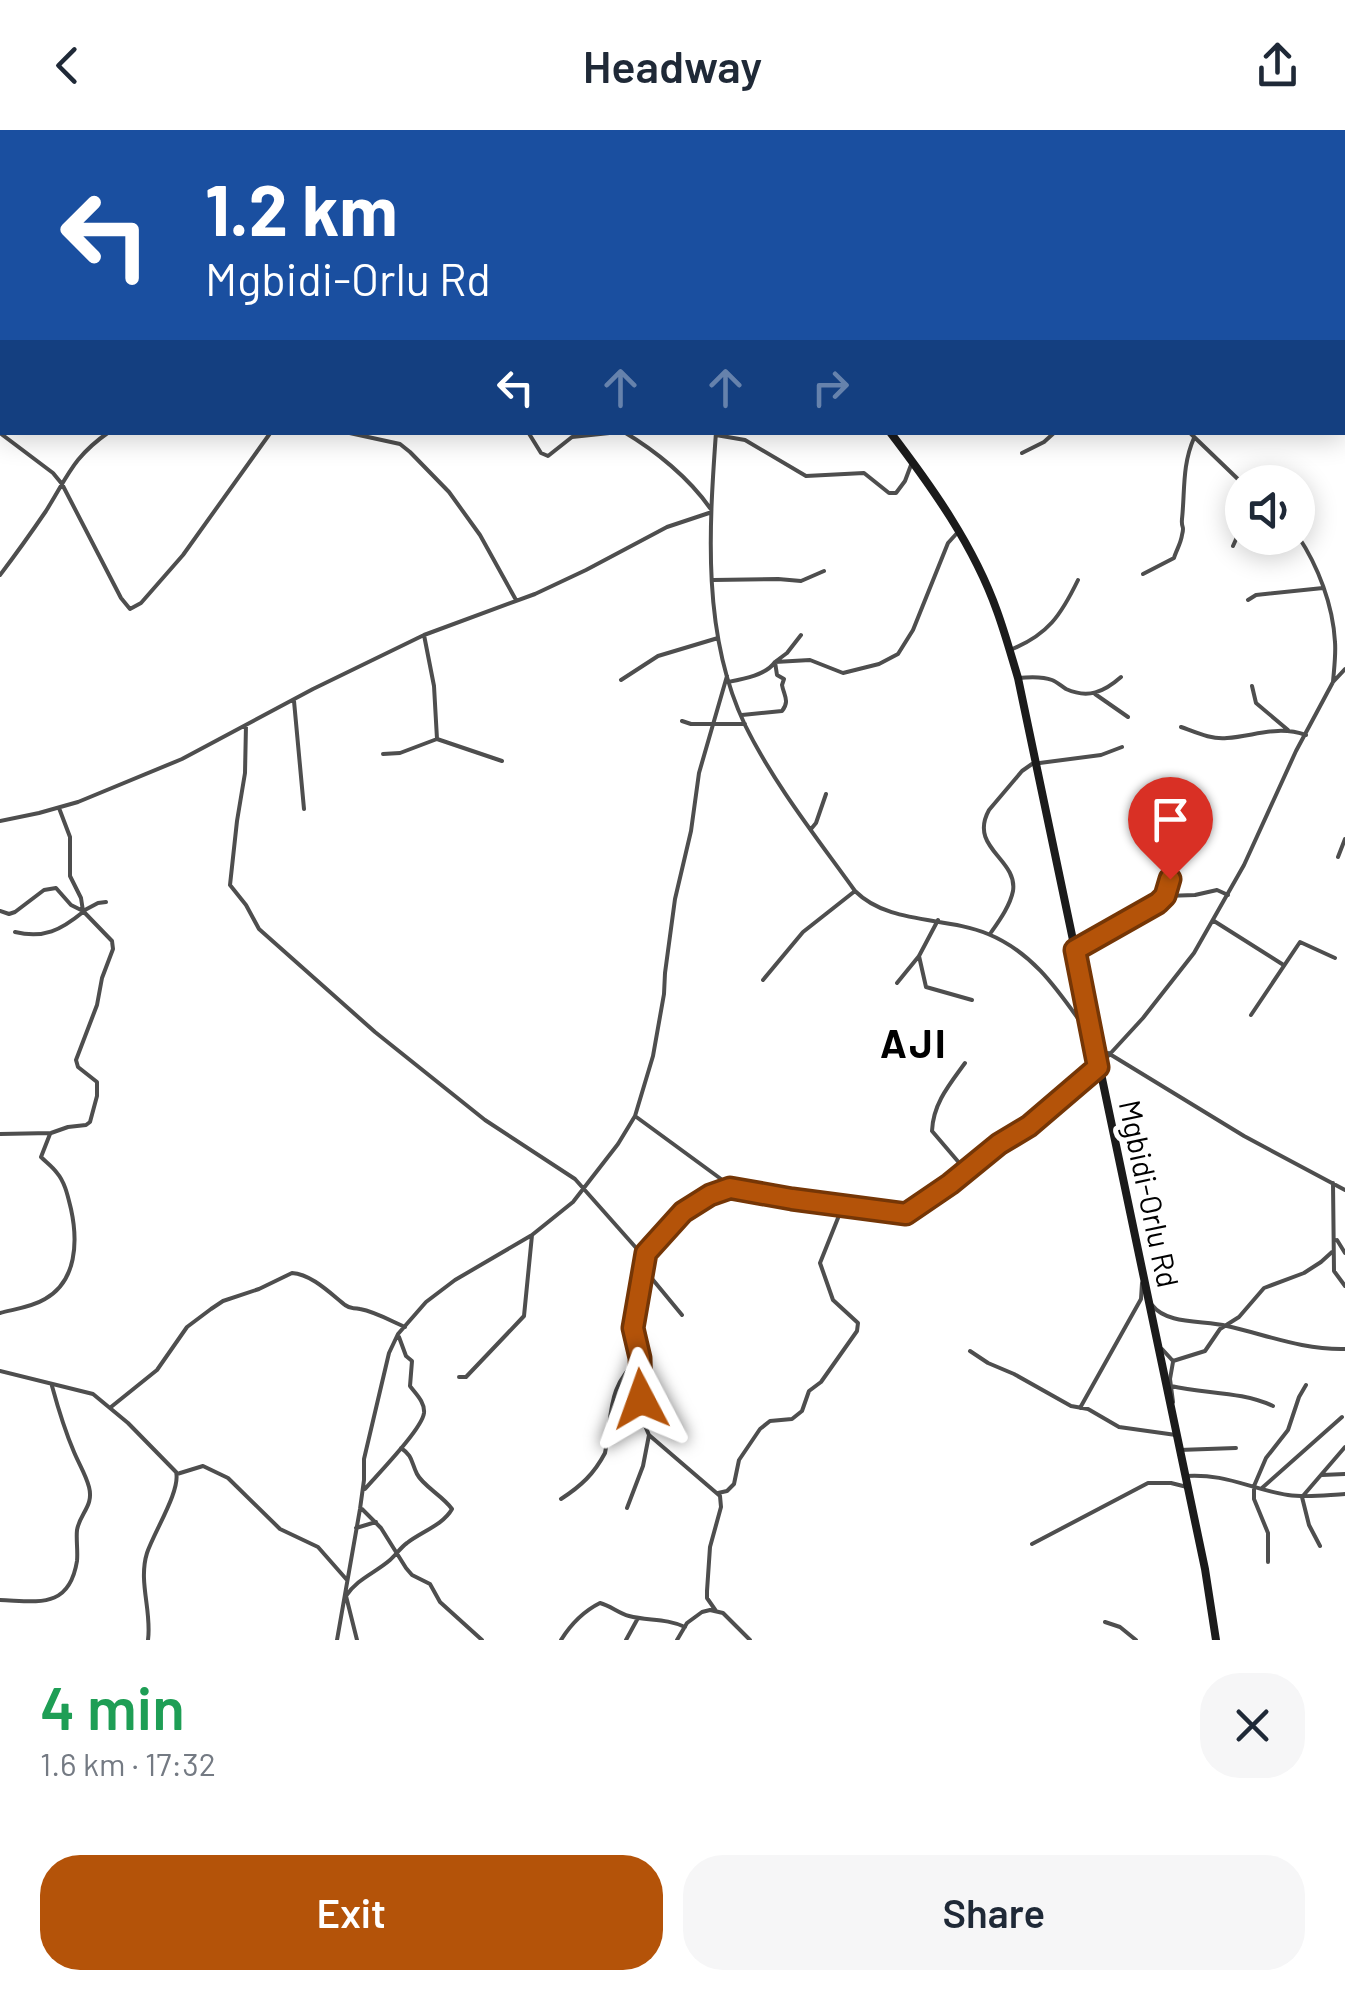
<!DOCTYPE html>
<html lang="en">
<head>
<meta charset="utf-8">
<style>
  body { margin:0; font-family:Barlow,sans-serif; background:#f6f6f7; color:#1f2937; height:100vh; display:flex; flex-direction:column; font-size:38px; white-space:nowrap }
  * { box-sizing:border-box; margin:0 }
  p { font-size:32px; color:#747a83 }
  .icon { flex:none; width:55px; height:55px; fill:none; stroke:currentColor; stroke-width:2; stroke-linecap:round; stroke-linejoin:round }
  .map { position:relative; height:1510px; overflow:hidden }
  .details { display:flex; flex-direction:column; background:#fff; flex:1 }
  .details>* { flex:none }
  .guide { position:absolute; left:0px; top:0px; width:1345px; height:305px; box-shadow:0 5px 25px #0003; background:#1a4fa0; color:#fff; overflow:hidden }
  .tools { position:absolute; left:1225px; top:335px; display:grid; gap:20px }
  .tools a { display:grid; place-items:center; width:90px; height:90px; border-radius:50%; background:#fff; box-shadow:0 5px 25px #0003; font-size:50px }
  .pin { position:absolute; display:grid; place-items:center; width:85px; height:85px; color:#fff; margin:-102px -42px; border-radius:50% 50% 50% 0; rotate:-45deg; box-shadow:0 0 10px #0007 }
  .pin .icon { rotate:45deg }
  .me { position:absolute; width:110px; margin:-55px; rotate:356deg; stroke-linejoin:round; filter:drop-shadow(0 0 8px #0008) }
  .turn { display:flex; align-items:center; gap:35px; height:210px; padding:0 40px; font-size:45px }
  .turn .icon { width:130px; height:130px; stroke-width:2.5 }
  .turn b { display:block; font-size:70px; line-height:85px }
  .lanes { display:flex; align-items:center; height:95px; padding:0 40px; background:#0003; justify-content:center; gap:50px; direction:ltr }
  .lanes .off { opacity:.35 }
  .round { display:grid; place-items:center; flex:none; width:105px; height:105px; border-radius:40px; background:#f6f6f7 }
  .head { display:flex; align-items:center; justify-content:space-between; height:170px; padding:0 40px }
  h1 { font-size:60px; font-weight:600; line-height:75px; color:#1e9e55 }
  .action { display:flex; gap:20px; margin-top:auto; padding:20px 40px }
  .action a { flex:1; height:115px; border-radius:40px; background:#b45309; color:#fff; font-size:40px; font-weight:600; line-height:115px; text-align:center }
  .action a+a { background:#f6f6f7; color:#1f2937 }
  header { display:flex; justify-content:space-between; align-items:center; height:130px; padding:0 40px; background:#fff; font-size:45px; font-weight:600 }
  .map>svg:first-child { display:block }
  .lines { fill:none; stroke-linecap:round; stroke-linejoin:round }
  .street { stroke:#4e4e4e; stroke-width:4 }
  .secondary { stroke:#1b1b1b; stroke-width:8 }
  .route-casing { stroke:#753606; stroke-width:25 }
  .route { stroke:#b45309; stroke-width:18 }
  .labels { text-anchor:middle; stroke-width:10; stroke-linejoin:round; paint-order:stroke }
  .street-label { font-size:30px; fill:#000; stroke:#fff }
  .district-label { font-size:40px; font-weight:bold; letter-spacing:2.5px; fill:#000; stroke:#fff }
</style>
</head>
<body>
<header><svg class="icon" aria-label="back" viewBox="0 0 24 24"><path d="M15 5l-7 7 7 7"/></svg>Headway<svg class="icon" aria-label="share" viewBox="0 0 24 24"><path d="M12 15V3M7 8l5-5 5 5M5 13v7h14v-7"/></svg></header>
<div class="map">
<svg width="1345" height="1510" viewBox="0 0 1345 1510">
  <rect width="100%" height="100%" fill="#fff"/>
  <g class="lines">
    <!-- street -->
    <path class="street" d="M52,0L53,2
      M753,0L757,2
      M892,0L895,2
      M1128,0V2
      M1193,0V2
      M194,2L195,0
      M553,2L554,0
      M884,2V0
      M916,2L921,0
      M1342,127L1345,125
      M0,162L2,164
      M0,173H2
      M0,235L2,231
      M345,302L400,314L410,322L449,362L480,405L516,470
      M528,302L541,323L548,326L572,307L619,302
      M624,302C656,321 689,348 710,378
      M716,302C709,400 702,505 745,595C774,654 817,708 855,761C889,795 945,786 988,804C1037,824 1062,867 1092,908
      M1189,302L1242,353
      M0,303L53,343L62,354L121,468L130,479L141,473L183,425L271,302
      M716,305L745,310L806,346L864,343L889,363H896L905,351L911,335
      M1022,323L1044,312L1055,302
      M1298,406C1318,436 1333,475 1335,512C1336,525 1334,539 1333,552
      M1233,416L1242,396
      M1143,444L1174,428C1176,421 1181,413 1182,405C1185,394 1181,400 1182,389C1185,361 1182,335 1194,308
      M0,445C16,424 31,403 46,381C68,346 73,327 109,302
      M713,450L778,449L801,451L824,441
      M1248,470L1256,465L1323,458
      M424,505L434,556L437,609L502,631
      M1010,520C1048,505 1061,485 1078,450
      M1018,548C1028,547 1042,546 1052,550C1057,552 1061,556 1066,559C1088,569 1104,562 1121,547
      M621,550L658,526L718,508
      M728,552C744,549 766,545 775,532L810,530L843,543L879,534L898,524L913,500L948,413L958,402
      M1252,556L1256,573L1288,600
      M1095,564L1128,587
      M294,571L304,679
      M742,585L782,581C790,571 784,566 782,555L784,549L777,545L775,532L787,523L801,505
      M682,591L691,594H745
      M246,595L245,643L237,691L230,755L246,775L259,799L375,902L485,990L575,1049L638,1120L645,1123
      M1181,597C1195,602 1212,610 1227,608C1255,606 1277,595 1306,605
      M383,624L400,623L437,609
      M0,691L39,683L78,672L182,629L313,559L424,505L535,464L586,440L667,397L709,383
      M811,699L816,693L826,664
      M1338,727L1345,709
      M1165,766L1178,718V673
      M0,781L9,784L15,782L44,760L56,758L71,775L83,781L98,773L106,772
      M1214,791L1282,834
      M15,802C44,809 61,800 83,782
      M990,804C999,791 1010,776 1013,761C1018,729 968,718 989,680L1022,641L1032,634L1101,625L1122,617
      M1075,820L1142,783L1165,766L1195,765L1217,760L1228,765
      M919,826L926,857L972,870
      M763,850L803,802L855,761
      M897,853L919,826L938,790
      M1251,885L1300,812L1335,828
      M1108,923L1244,1006L1345,1060
      M965,933C949,955 933,974 932,1001L967,1042
      M635,986L721,1049L724,1060
      M0,1004L51,1003L68,997L86,995L90,992L97,966V952L78,937L76,930L97,875L102,848L113,819L112,811L83,781L81,768L70,746V707L59,678
      M1333,1053L1334,1141L1345,1156
      M1337,1110L1345,1123
      M644,1139L682,1185
      M1152,1175C1167,1195 1204,1190 1227,1196C1267,1205 1303,1220 1345,1219
      M0,1183C15,1179 32,1177 45,1169C77,1151 78,1111 71,1079C68,1067 65,1052 57,1043C53,1037 46,1032 41,1027L50,1004
      M1162,1219L1173,1231L1205,1221L1220,1199L1239,1187L1264,1158L1304,1143L1321,1132L1332,1122
      M970,1221L988,1233L1014,1244L1071,1276L1088,1279L1119,1297L1176,1305
      M1173,1232L1170,1249L1173,1272
      M0,1241L93,1264L128,1293L176,1342C181,1360 154,1402 147,1423C138,1452 152,1481 148,1510
      M459,1247H466L524,1186L532,1105
      M1171,1256C1206,1264 1240,1261 1273,1276
      M111,1277L157,1240L187,1197L211,1179L223,1171L259,1159L292,1143C311,1144 330,1163 345,1175C352,1180 352,1177 360,1179C376,1182 391,1191 405,1197
      M1080,1278L1141,1169L1142,1153
      M649,1305L720,1366L721,1377L710,1417L707,1461V1468L716,1481
      M1179,1320L1236,1318
      M177,1344L203,1336L228,1348L280,1399L318,1417L347,1450
      M1322,1345L1345,1344
      M1185,1346C1225,1343 1250,1359 1288,1365C1307,1368 1326,1365 1345,1364
      M1262,1358L1342,1287
      M365,1359C378,1344 422,1299 424,1283C425,1272 416,1264 410,1256L412,1231L406,1226L399,1207
      M718,1363L727,1361L734,1354L739,1330L760,1299L770,1291L792,1289L802,1281L809,1261L821,1252L857,1201L858,1193L833,1170L820,1133L842,1078
      M561,1369C581,1356 594,1344 605,1323C613,1283 606,1257 640,1228
      M627,1378L643,1336L649,1305L643,1291L640,1228L633,1198L646,1123L663,1101L683,1082L710,1065L731,1058L792,1069L906,1084L934,1066L999,1014L1029,996L1069,964L1098,937L1143,888L1194,823L1244,735L1296,621L1333,552L1345,539
      M362,1379L381,1398L406,1438L412,1445L430,1454L440,1472L482,1510
      M356,1398L376,1392
      M1032,1414L1148,1353H1171L1187,1357
      M1320,1416L1309,1395L1302,1367L1345,1317
      M1268,1432V1403L1254,1369V1356L1266,1328L1288,1300L1299,1267L1306,1255
      M0,1470C37,1471 69,1480 77,1431C78,1421 76,1410 77,1400C80,1383 94,1376 89,1357C86,1345 79,1334 74,1322C65,1301 58,1278 52,1256
      M1105,1492L1120,1497L1136,1510
      M337,1510L360,1379L364,1350V1329L389,1223L398,1204L426,1172L455,1150L532,1105L573,1072L618,1014L635,986L653,926L664,864L665,843L675,769L691,701L699,643L727,546
      M357,1510L346,1466C357,1449 375,1443 390,1430C396,1425 400,1418 407,1413C421,1402 443,1395 452,1379C443,1366 423,1356 417,1344C411,1332 413,1326 401,1318
      M561,1510C571,1494 582,1482 600,1473C611,1476 618,1483 629,1486C648,1491 666,1488 685,1497
      M626,1510L638,1488
      M677,1510L687,1493L702,1482L710,1480L723,1483L750,1510"/>
    <!-- secondary -->
    <path class="secondary" d="M658,0L660,2
      M890,302C932,357 974,416 997,481C1005,503 1011,525 1018,548L1205,1439L1216,1510"/>
  </g>
  <g class="lines">
    <!-- route casing -->
    <g class="route-casing">
      <path id="route" d="M641,1269L640,1228L633,1198L646,1123L683,1082L710,1065L730,1058L792,1069L906,1084L950,1054L999,1014L1029,996L1098,937L1075,820L1158,773L1165,766L1170,749"/>
    </g>
    <!-- route -->
    <use href="#route" class="route"/>
  </g>
  <g class="labels">
    <!-- street labels -->
    <g class="street-label">
      <text transform="translate(1148 1064) rotate(78)" y="10">Mgbidi-Orlu Rd</text>
    </g>
    <!-- district labels -->
    <g class="district-label">
      <text x="914" y="928">AJI</text>
    </g>
  </g>
</svg>
<div class="tools">
<a><svg class="icon" aria-label="sound" viewBox="0 0 24 24"><path d="M4 9h4l5-4v14l-5-4H4zM17 9q2 3 0 6"/></svg></a>
</div>
<div class="pin" style="left:1170px;top:749px;background:#d93025"><svg class="icon" aria-label="arrive" viewBox="0 0 24 24"><path d="M6 21V4h12l-3 4 3 4H6"/></svg></div>
<svg class="me" style="left:641px;top:1269px" viewBox="-20 -20 40 40"><path d="M0-17L14 15 0 8-14 15z" fill="#b45309" stroke="#fff" stroke-width="4"/></svg>
<div class="guide">
<div class="turn"><svg class="icon" aria-label="left" viewBox="0 0 24 24"><path d="M17 20v-9H6M10 6l-5 5 5 5"/></svg><div><b>1.2 km</b>Mgbidi-Orlu Rd</div></div>
<div class="lanes"><svg class="icon" aria-label="left" viewBox="0 0 24 24"><path d="M17 20v-9H6M10 6l-5 5 5 5"/></svg><svg class="icon off" aria-label="ahead" viewBox="0 0 24 24"><path d="M12 20V5M6 11l6-6 6 6"/></svg><svg class="icon off" aria-label="ahead" viewBox="0 0 24 24"><path d="M12 20V5M6 11l6-6 6 6"/></svg><svg class="icon off" aria-label="right" viewBox="0 0 24 24"><path d="M7 20v-9h11M14 6l5 5-5 5"/></svg></div>
</div>
</div>
<section class="details">
<div class="head"><div><h1>4 min</h1><p>1.6 km · 17:32</p></div><a class="round"><svg class="icon" aria-label="close" viewBox="0 0 24 24"><path d="M6 6l12 12M18 6L6 18"/></svg></a></div>
<div class="action"><a>Exit</a><a>Share</a></div>
</section>
</body>
</html>
